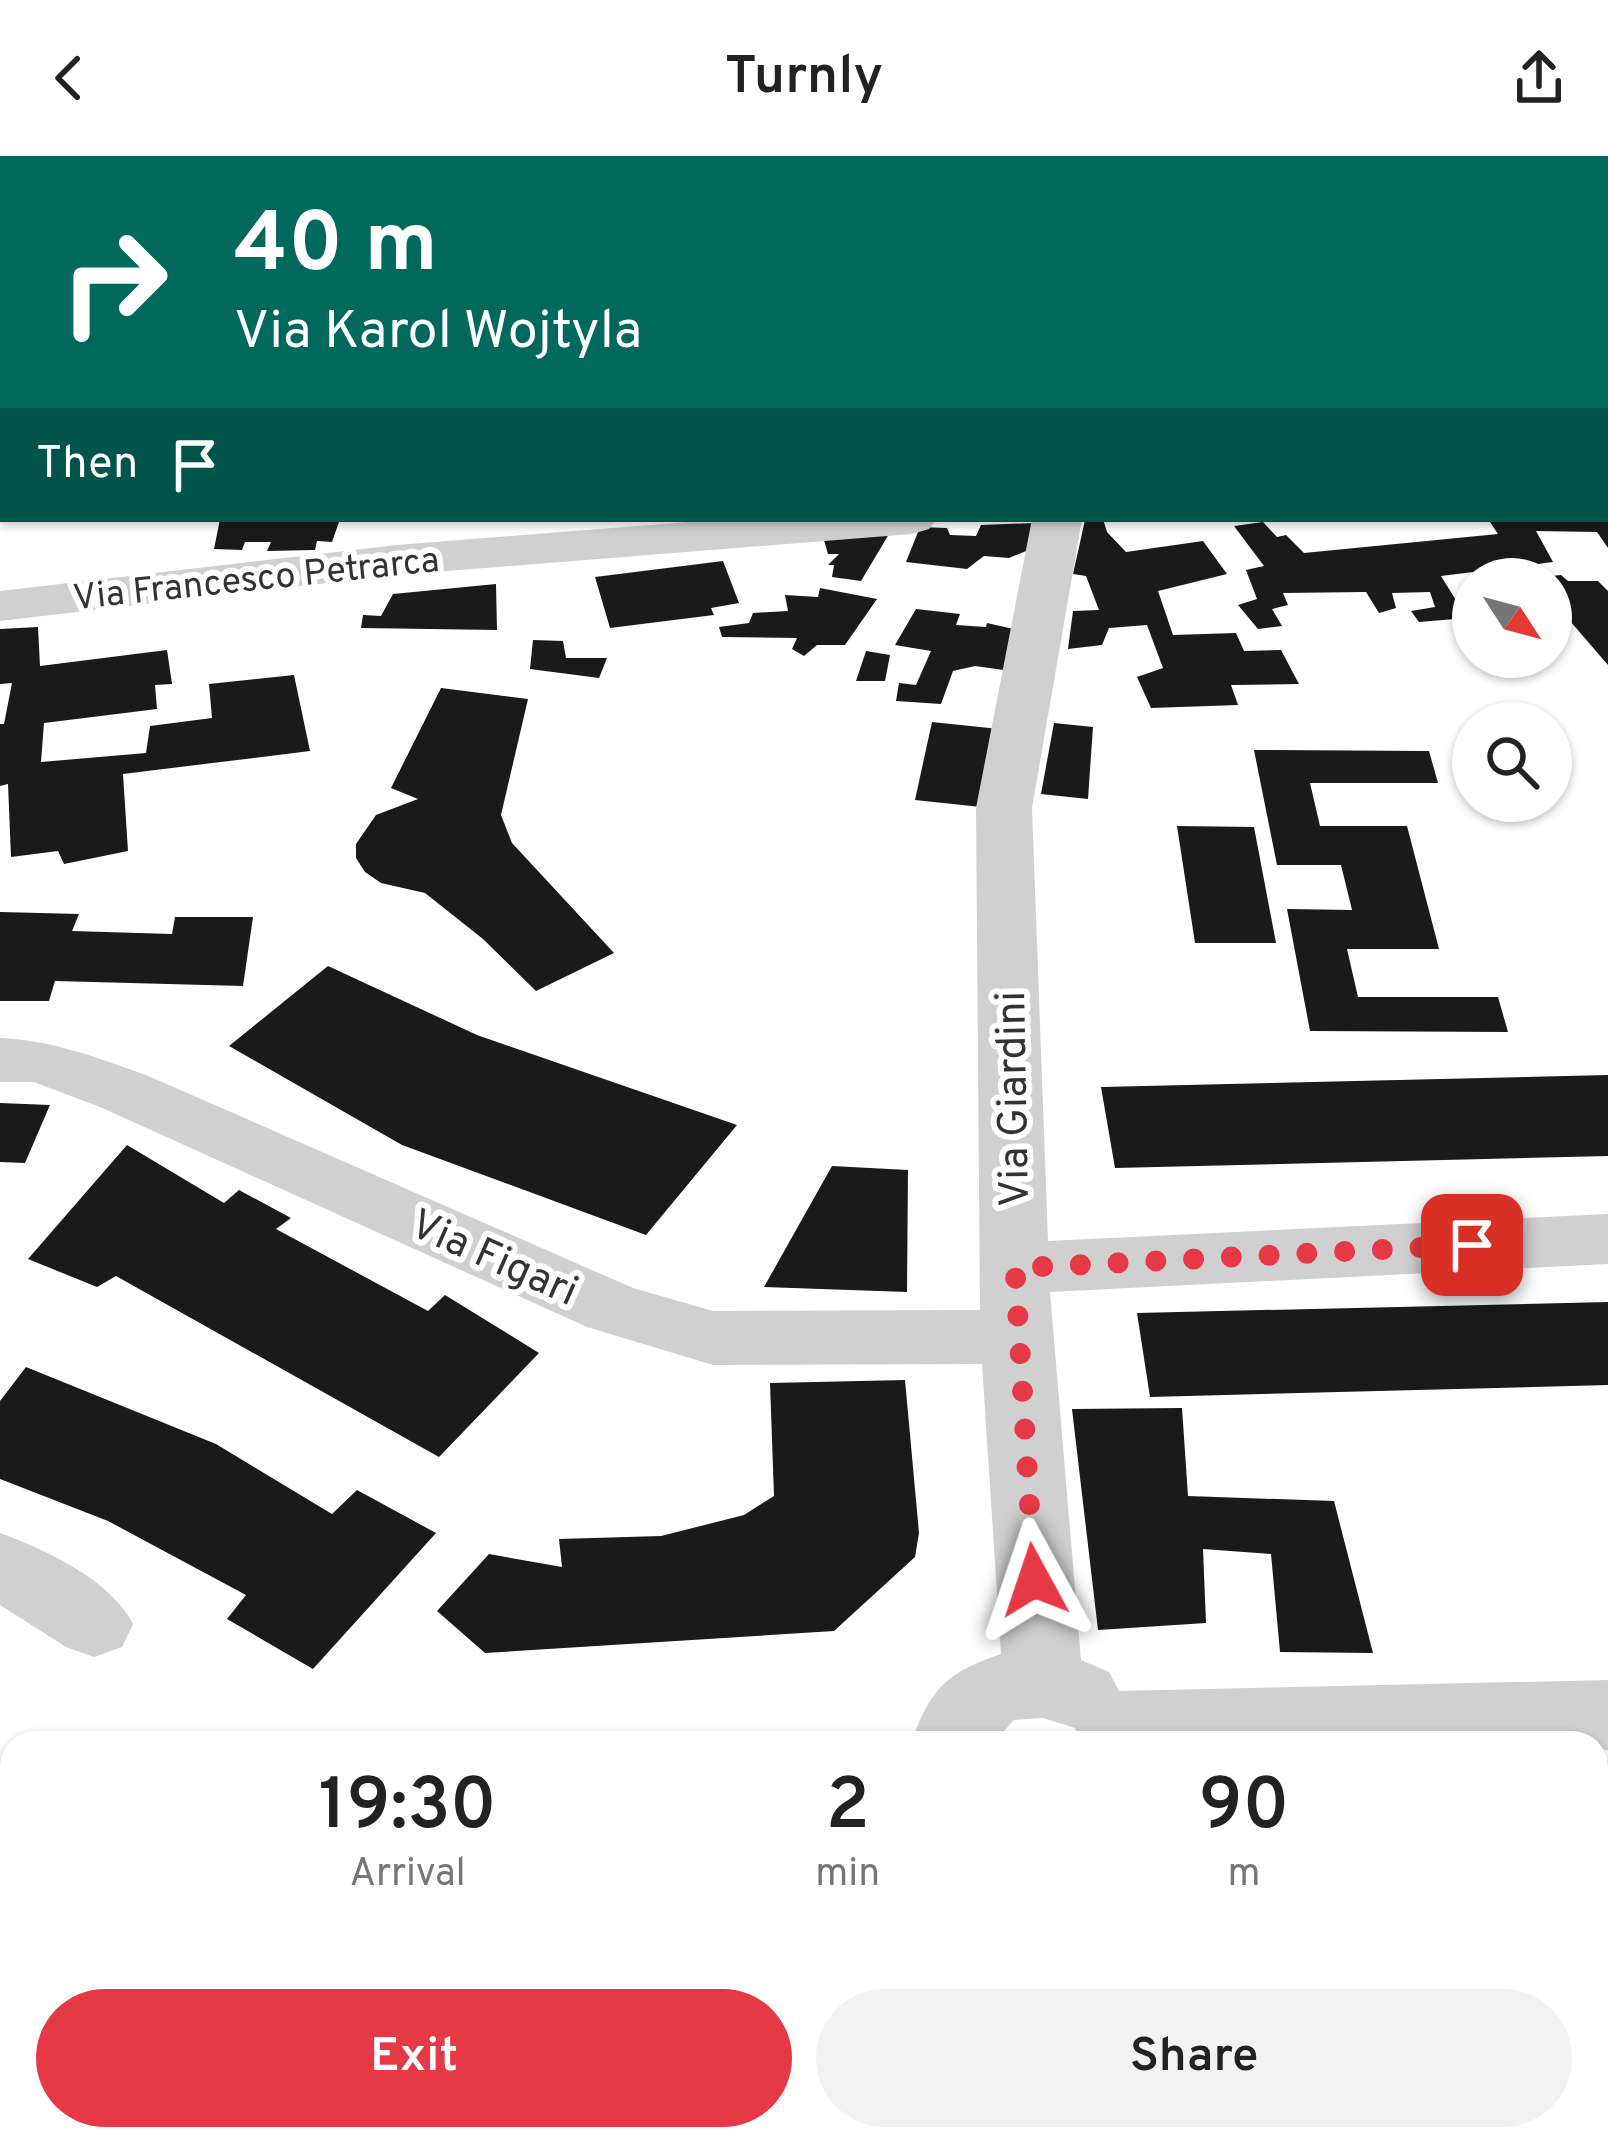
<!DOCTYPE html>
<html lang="en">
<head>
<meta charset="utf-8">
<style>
  body { margin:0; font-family:Overpass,sans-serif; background:#f2f2f2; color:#222; height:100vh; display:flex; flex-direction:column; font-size:45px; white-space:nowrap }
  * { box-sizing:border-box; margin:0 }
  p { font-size:39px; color:#767676 }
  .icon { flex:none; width:66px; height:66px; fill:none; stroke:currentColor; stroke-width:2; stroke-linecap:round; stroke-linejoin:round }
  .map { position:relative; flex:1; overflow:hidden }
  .sheet { position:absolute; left:0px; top:1575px; width:1608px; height:420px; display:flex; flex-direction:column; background:#fff; border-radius:36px 36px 0 0; box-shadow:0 3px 9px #0004 }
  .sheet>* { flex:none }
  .hud { position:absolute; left:0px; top:0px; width:1608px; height:366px; box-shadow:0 3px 9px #0004; background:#00695c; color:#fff; overflow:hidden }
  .needle { width:78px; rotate:126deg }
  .controls { position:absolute; left:1452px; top:402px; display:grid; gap:24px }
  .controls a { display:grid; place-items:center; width:120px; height:120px; border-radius:50%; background:#fff; box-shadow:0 3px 9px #0004; font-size:60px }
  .pin { position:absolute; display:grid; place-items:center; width:102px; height:102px; color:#fff; margin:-51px; border-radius:24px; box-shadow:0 6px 18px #0006 }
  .me { position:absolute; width:132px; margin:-66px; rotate:355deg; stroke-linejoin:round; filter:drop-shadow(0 0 9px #0008) }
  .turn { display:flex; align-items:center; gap:42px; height:252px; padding:0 36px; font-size:54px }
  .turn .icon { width:156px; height:156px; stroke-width:2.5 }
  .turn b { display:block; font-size:84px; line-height:102px }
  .then { display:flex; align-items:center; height:114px; padding:0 36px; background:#0003; gap:24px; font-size:45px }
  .eta { display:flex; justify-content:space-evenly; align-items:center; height:204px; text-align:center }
  .eta b { font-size:72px; font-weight:600; line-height:84px }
  .cta { display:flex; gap:24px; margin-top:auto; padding:24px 36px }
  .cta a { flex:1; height:138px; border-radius:72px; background:#e63946; color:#fff; font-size:48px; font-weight:600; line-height:138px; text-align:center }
  .cta a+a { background:#f2f2f2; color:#222 }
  header { display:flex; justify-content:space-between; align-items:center; height:156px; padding:0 36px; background:#fff; font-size:54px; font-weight:600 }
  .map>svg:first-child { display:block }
  .building { fill:#1a1a1a }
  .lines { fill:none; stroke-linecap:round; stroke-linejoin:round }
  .minor { fill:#d0d0d0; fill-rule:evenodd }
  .route { stroke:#e63946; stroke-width:21; stroke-dasharray:0 37.8 }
  .labels { text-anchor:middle; stroke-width:12; stroke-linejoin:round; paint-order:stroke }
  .far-street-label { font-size:36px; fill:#333; stroke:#fff }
  .street-label { font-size:42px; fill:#333; stroke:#fff }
</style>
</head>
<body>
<header><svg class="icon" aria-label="back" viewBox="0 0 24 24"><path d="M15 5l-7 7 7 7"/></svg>Turnly<svg class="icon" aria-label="share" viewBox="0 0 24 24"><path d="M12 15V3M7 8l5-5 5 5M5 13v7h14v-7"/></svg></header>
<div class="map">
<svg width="1608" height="1995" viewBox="0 0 1608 1995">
  <rect width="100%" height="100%" fill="#fff"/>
  <!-- building -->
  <path class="building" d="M220,363H340L332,386L317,385L315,394L267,395L271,386H245L242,394L214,393Z
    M1103,363L1107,376L1126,396L1203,385L1227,418L1158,435L1173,479L1236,477L1244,495L1281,494L1299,528L1231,529L1238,549L1151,552L1137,521L1163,512L1147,469L1109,472L1102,489L1068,493L1073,455L1099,454L1086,420L1073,418L1085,364Z
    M1488,363H1608V392L1597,376L1536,375L1553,406L1441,420L1467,462L1419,466L1411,455L1435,451L1430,436L1392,437L1396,452L1379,457L1366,436L1283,437L1288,449L1272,453L1282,470L1258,473L1238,449L1257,443L1246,414L1264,410L1234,370L1263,366L1277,381L1286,379L1304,397L1498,378Z
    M1034,367L1031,393L1009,402L984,400L967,413L906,406L920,371L947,372L950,379L976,380L981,369Z
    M889,378L861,425L832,421L834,409H828L839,398H828L823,381Z
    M723,405L739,447L711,452L714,459L610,472L595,421Z
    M1561,419L1568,425H1598L1608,435V509L1551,443V420Z
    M496,428L497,474L361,472L363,459L381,460L393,438Z
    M820,432L877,443L845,489H817L804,500L792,493L797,482L722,481L719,471L749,467L753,457L788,455L785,439L818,441Z
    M916,453L960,458L956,469L986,471L987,467L1018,474L1011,515L975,510L953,515L941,548L896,545L899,527L916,529L931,495L895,489Z
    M38,471L40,510L167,494L172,528L155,529L157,553L44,567L41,606L146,597L150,570L212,562L209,528L294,519L310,595L123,618L128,695L64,708L58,695L11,701L8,628L0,630V568H4L12,527L0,528V473Z
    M533,484L563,485L566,502H607L599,522L530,513Z
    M866,495L890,499L885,525H856Z
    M441,532L528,543L501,659L512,687L614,797L536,835L483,783L425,737L381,727L365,716L356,702V688L376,659L418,643L391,632Z
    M932,566L999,573L981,651L915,644Z
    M1054,567L1093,571L1088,643L1041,638Z
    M1254,594L1429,595L1438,627H1310L1320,670H1407L1439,793H1347L1358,841H1498L1508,876L1310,875L1287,753L1352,754L1341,709H1277Z
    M1177,670L1254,671L1276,787H1195Z
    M0,756L79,758L72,775L172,778L175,761H253L243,830L55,825L49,845H0Z
    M328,810L477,879L737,969L646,1079L402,989L229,890Z
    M1608,919V1000L1115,1012L1101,931Z
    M0,947L50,949L25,1007L0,1006Z
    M127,989L224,1047L239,1034L291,1062L276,1073L428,1155L445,1139L539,1197L439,1301L116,1120L97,1131L28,1103Z
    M832,1010L908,1014L907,1136L764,1131Z
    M1608,1146V1229L1150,1241L1137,1157Z
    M26,1211L216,1288L332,1358L357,1334L436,1377L313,1513L227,1463L246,1439L108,1365L0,1323V1245Z
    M905,1224L919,1377L915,1401L834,1475L485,1497L437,1455L489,1398L562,1411L559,1383L661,1380L744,1359L774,1340L770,1227Z
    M1182,1252L1188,1340L1334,1345L1373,1497L1280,1496L1271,1398L1203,1393L1206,1467L1098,1474L1072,1253Z
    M1596,1849L1608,1850V1920L1596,1924Z
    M0,1969H12V1983H37L36,1995H0Z
    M721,1983H786L780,1995H716Z
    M1257,1983H1377L1381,1995H1260Z
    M1501,1983H1559L1561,1995H1505Z"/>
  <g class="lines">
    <!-- minor -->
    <path class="minor" d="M25,0H84L86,3H27Z
      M317,0H393L315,3Z
      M481,0H521V3H481Z
      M1027,0H1085L1087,3H1029Z
      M1393,0H1433L1435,3H1395Z
      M1605,115L1608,116V143L1605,142Z
      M1605,283H1608L1605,312Z
      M725,363H937L929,373L912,378L397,419L0,465V435L397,389Z
      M1032,363H1082L1032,652L1048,1085L1608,1058V1108L1050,1136L1081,1504L1109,1516L1119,1535L1608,1524V1594H1596V1587H1082L1075,1572L1043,1562L1014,1564L993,1587H911C931,1532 946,1517 1001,1498L982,1208L713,1209L587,1171L100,951L34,926H0V882C53,884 97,902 146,919L633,1132L713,1155L980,1154L976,652Z
      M0,1377C45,1393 112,1425 133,1468L122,1491L94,1501L66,1491L0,1449Z
      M1596,1605H1608V1679H1596Z
      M12,1609V1683L0,1684V1610Z
      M267,1983H359L355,1995H263Z
      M1106,1983H1198L1200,1995H1108Z"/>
  </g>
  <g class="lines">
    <!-- route -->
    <path class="route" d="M1034,1424L1015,1112L1472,1089"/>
  </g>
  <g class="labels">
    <!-- far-street labels -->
    <g class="far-street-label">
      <text transform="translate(256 421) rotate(-6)" y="13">Via Francesco Petrarca</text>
    </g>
    <!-- street labels -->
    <g class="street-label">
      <text transform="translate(1011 943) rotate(-91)" y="15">Via Giardini</text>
      <text transform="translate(495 1100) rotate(24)" y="15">Via Figari</text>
    </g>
  </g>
</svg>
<div class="controls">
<a><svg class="needle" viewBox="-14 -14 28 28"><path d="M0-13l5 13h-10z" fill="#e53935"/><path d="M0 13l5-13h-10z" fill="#767676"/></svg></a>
<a><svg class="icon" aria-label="search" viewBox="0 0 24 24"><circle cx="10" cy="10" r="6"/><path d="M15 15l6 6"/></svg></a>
</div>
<div class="pin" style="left:1472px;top:1089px;background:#d93025"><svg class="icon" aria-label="arrive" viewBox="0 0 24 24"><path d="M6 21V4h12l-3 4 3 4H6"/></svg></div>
<svg class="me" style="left:1034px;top:1424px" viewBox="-20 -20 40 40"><path d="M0-17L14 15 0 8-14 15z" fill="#e63946" stroke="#fff" stroke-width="4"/></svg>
<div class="hud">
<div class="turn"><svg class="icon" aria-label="right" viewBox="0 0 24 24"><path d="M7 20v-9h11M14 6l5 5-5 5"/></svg><div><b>40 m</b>Via Karol Wojtyla</div></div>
<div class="then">Then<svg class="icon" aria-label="arrive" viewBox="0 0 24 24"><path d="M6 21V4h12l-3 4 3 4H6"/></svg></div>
</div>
<section class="sheet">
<div class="eta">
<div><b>19:30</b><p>Arrival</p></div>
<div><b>2</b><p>min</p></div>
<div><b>90</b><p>m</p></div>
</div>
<div class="cta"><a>Exit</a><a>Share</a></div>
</section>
</div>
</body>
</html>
